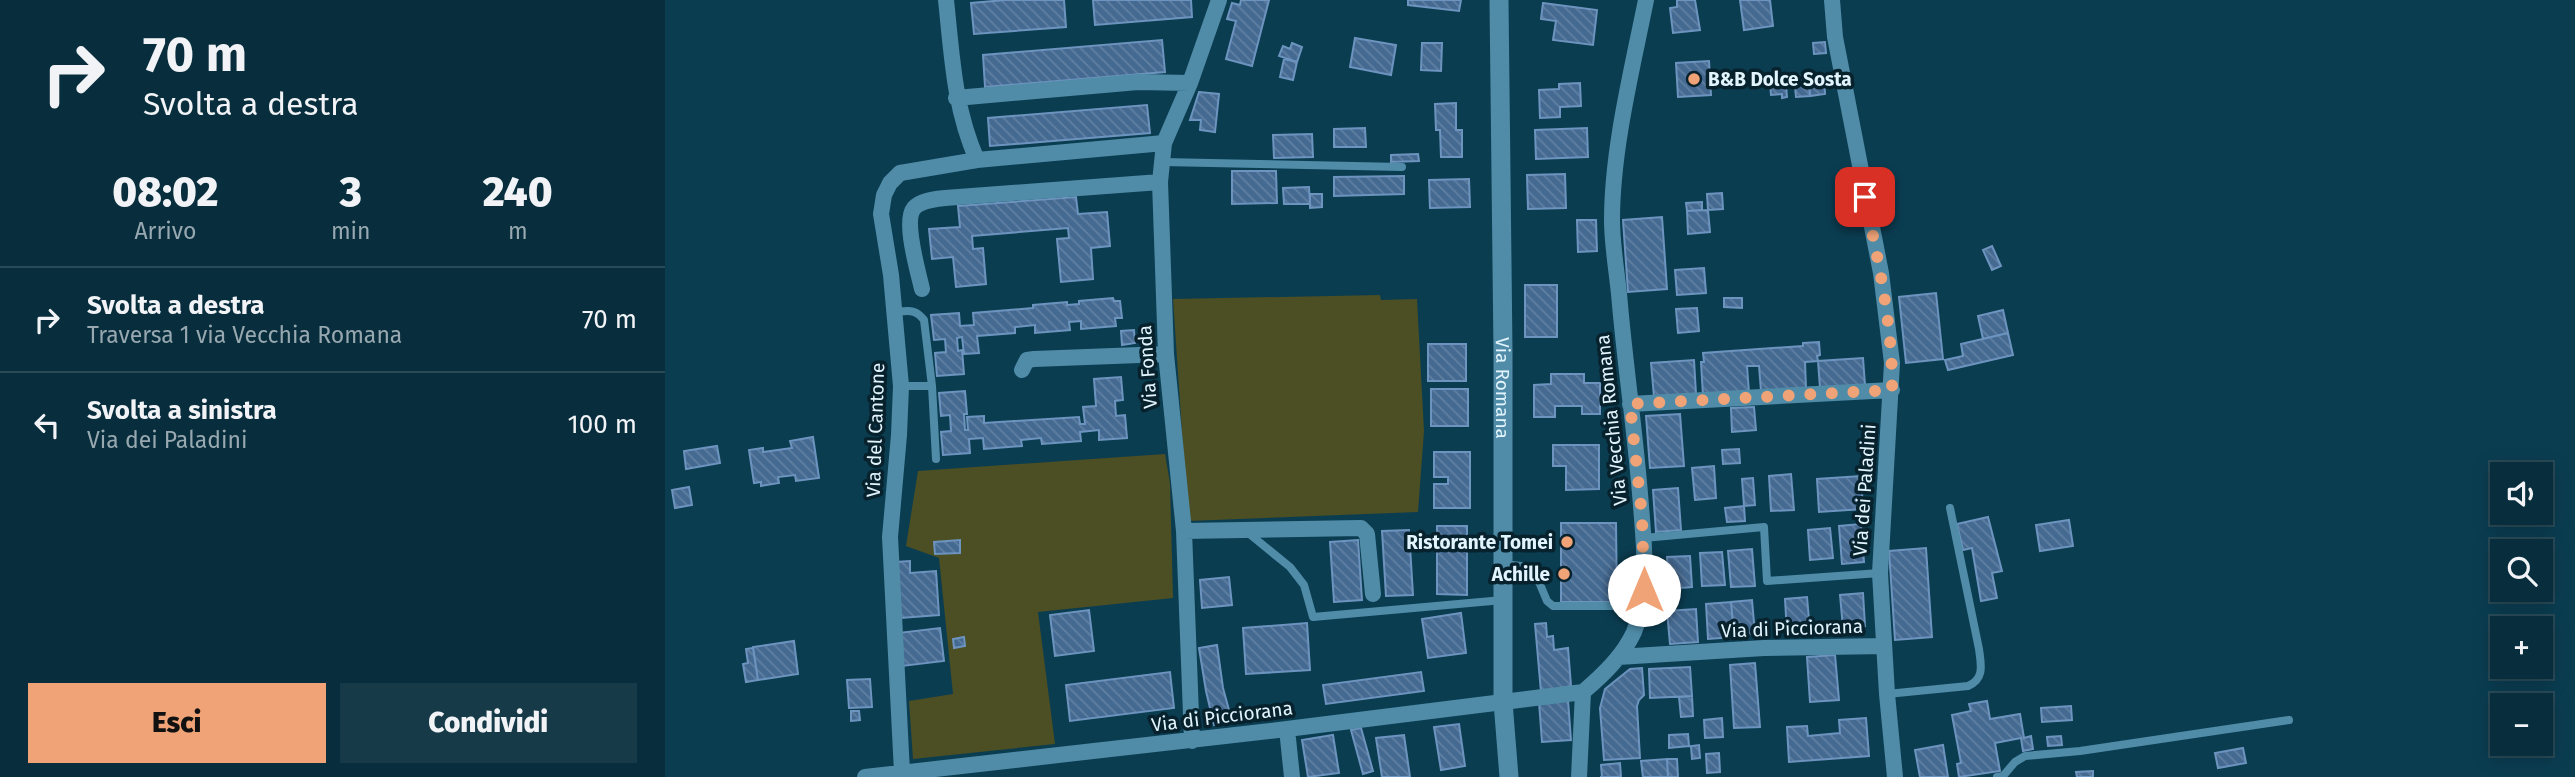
<!DOCTYPE html>
<html lang="it">
<head>
<meta charset="utf-8">
<style>
  body { margin:0; font-family:"Fira Sans",sans-serif; background:#163a48; color:#f1f3f6; height:100vh; display:flex; flex-direction:column; font-size:26px; white-space:nowrap }
  * { box-sizing:border-box; margin:0 }
  p { font-size:23px; color:#98a8b0 }
  .icon { flex:none; width:38px; height:38px; fill:none; stroke:currentColor; stroke-width:2; stroke-linecap:round; stroke-linejoin:round }
  .map { position:relative; flex:1; overflow:hidden }
  .side { display:flex; flex-direction:column; background:#082e3d; width:665px }
  .side>* { flex:none }
  .top-card { background:#082e3d; color:#f1f3f6; overflow:hidden }
  .fabs { position:absolute; left:1825px; top:462px; display:grid; gap:14px }
  .fabs a { display:grid; place-items:center; width:63px; height:63px; border-radius:0px; background:#082e3d; box-shadow:0 4px 18px #0003,0 0 0 2px #294a57; font-size:35px }
  .pin { position:absolute; display:grid; place-items:center; width:60px; height:60px; color:#fff; margin:-30px; border-radius:14px; box-shadow:0 4px 10px #0006 }
  .me { position:absolute; width:77px; margin:-38px; rotate:0deg; stroke-linejoin:round; filter:drop-shadow(0 0 5px #0008) }
  .turn { display:flex; align-items:center; gap:24px; height:147px; padding:0 28px; font-size:32px }
  .turn .icon { width:91px; height:91px; stroke-width:2.5 }
  .turn b { display:block; font-size:49px; line-height:60px }
  .eta { display:flex; justify-content:space-evenly; align-items:center; height:119px; text-align:center }
  .eta b { font-size:42px; font-weight:800; line-height:49px }
  .cta { display:flex; gap:14px; margin-top:auto; padding:14px 28px }
  .cta a { flex:1; height:80px; border-radius:0px; background:#efa377; color:#111; font-size:28px; font-weight:800; line-height:80px; text-align:center }
  .cta a+a { background:#163a48; color:#f1f3f6 }
  ul { padding:0; list-style:none }
  li { display:flex; align-items:center; gap:21px; height:105px; padding:0 28px; border-top:2px solid #294a57 }
  li div { flex:1 }
  li b { display:block; font-size:26px }
  li em { font-style:normal }
  main { display:flex; flex:1; min-height:0 }
  .map>svg:first-child { display:block }
  .green { fill:#4c4e23 }
  .building { fill:url(#building-back-hatch); stroke:#6d94be; stroke-width:2 }
  .lines { fill:none; stroke-linecap:round; stroke-linejoin:round }
  .service { stroke:#508ca8; stroke-width:8 }
  .minor { stroke:#508ca8; stroke-width:16 }
  .secondary { stroke:#508ca8; stroke-width:19 }
  .route { stroke:#efa377; stroke-width:12; stroke-dasharray:0 21.6 }
  .poi-dot { fill:#efa377; stroke:#08222d; stroke-width:2.5 }
  .labels { text-anchor:middle; stroke-width:7; stroke-linejoin:round; paint-order:stroke }
  .poi-label { font-size:19px; font-weight:bold; fill:#e2f4fd; stroke:#08222d; text-anchor:end }
  .street-label { font-size:19px; fill:#e2f4fd; stroke:#08222d }
</style>
</head>
<body>
<main>
<section class="side">
<div class="top-card">
<div class="turn"><svg class="icon" aria-label="right" viewBox="0 0 24 24"><path d="M7 20v-9h11M14 6l5 5-5 5"/></svg><div><b>70 m</b>Svolta a destra</div></div>
</div>
<div class="eta">
<div><b>08:02</b><p>Arrivo</p></div>
<div><b>3</b><p>min</p></div>
<div><b>240</b><p>m</p></div>
</div>
<ul>
<li><svg class="icon" aria-label="right" viewBox="0 0 24 24"><path d="M7 20v-9h11M14 6l5 5-5 5"/></svg><div><b>Svolta a destra</b><p>Traversa 1 via Vecchia Romana</p></div><em>70 m</em></li>
<li><svg class="icon" aria-label="left" viewBox="0 0 24 24"><path d="M17 20v-9H6M10 6l-5 5 5 5"/></svg><div><b>Svolta a sinistra</b><p>Via dei Paladini</p></div><em>100 m</em></li>
</ul>
<div class="cta"><a>Esci</a><a>Condividi</a></div>
</section>
<div class="map">
<svg width="1910" height="777" viewBox="0 0 1910 777">
  <defs>
    <pattern id="building-back-hatch" width="6" height="6" patternUnits="userSpaceOnUse" patternTransform="scale(1.75)"><rect width="6" height="6" fill="#456a92"/><path d="M-1 5l2 2M0 0l6 6M5-1l2 2" fill="none" stroke="#6080a2"/></pattern>
  </defs>
  <rect width="100%" height="100%" fill="#0b3d51"/>
  <!-- green -->
  <path class="green" d="M715,295L716,300L752,299L759,431L753,512L523,521L508,299Z
    M500,454L505,483L508,598L373,612L390,744L248,759L244,701L288,694L274,558L241,546L253,471Z"/>
  <!-- building -->
  <path class="building" d="M340,0H399L401,27L309,34L306,3Z
    M428,0H526L527,17L430,25Z
    M576,0H604L587,66L561,59L571,21L562,19L567,3L575,5Z
    M743,0H796L794,11L743,5Z
    M1012,0H1030L1035,30L1008,33L1005,8L1012,7Z
    M1075,0H1105L1108,26L1079,30Z
    M878,3L932,10L928,45L888,40L891,21L876,19Z
    M690,38L731,45L726,75L685,67Z
    M497,40L500,72L320,87L318,55Z
    M1160,42L1161,53L1149,54L1148,43Z
    M627,43L637,47L632,62L614,56L618,46L625,49Z
    M757,43H777L776,71L756,70Z
    M619,59L632,62L628,80L615,77Z
    M1044,61L1046,95L1013,97L1011,63Z
    M1143,75L1145,96L1131,97L1130,87H1127L1126,76Z
    M1159,75L1160,94L1145,96L1144,76Z
    M915,83L916,106L895,107V117L875,118L874,90L894,89V84Z
    M1105,83L1121,85L1122,97L1117,98V94L1106,95Z
    M534,92L554,94L550,132L535,130L536,120H525Z
    M791,103V130H797V157H776L775,130H771L770,104Z
    M482,105L485,133L325,146L323,118Z
    M700,128L701,147H669V129Z
    M922,128L923,157L871,159L870,130Z
    M647,134L648,157L609,158L608,135Z
    M753,154L754,161L726,162V155Z
    M567,171H611L612,203L567,204Z
    M900,174L901,208L863,209L862,175Z
    M739,176V194L669,196V177Z
    M804,179L805,207L765,208L764,180Z
    M644,187L645,204H619L618,188Z
    M1057,193L1058,209L1043,210L1042,194Z
    M645,194H657V207L645,208Z
    M411,197L413,214L442,212L445,246L426,248L428,279L396,282L392,239L404,238L403,228L307,236L308,249L318,248L321,284L291,287L288,257L267,259L264,229L295,227L293,206Z
    M1037,202V210L1022,211L1021,203Z
    M1043,210L1045,232L1023,234L1022,211Z
    M997,217L1002,289L963,292L958,220Z
    M912,220H931L932,251L913,252Z
    M1327,246L1336,266L1327,270L1318,250Z
    M1039,268L1041,293L1012,295L1010,270Z
    M860,285H892V337H860Z
    M1271,293L1278,359L1241,363L1234,297Z
    M448,298L449,301H455L457,318H450L451,326L416,329V321L404,322L405,330L370,333V325L350,327V333L312,336L314,353L299,354L297,337L292,338L293,351L297,350L299,374L272,376L270,353L281,352L280,339L269,340L266,315L294,313L295,326L309,325L308,313L368,308V305L402,302V305L414,304V301Z
    M1059,298H1077V308L1059,307Z
    M1032,308L1034,331L1013,333L1011,309Z
    M1338,310L1343,333L1318,339L1313,316Z
    M469,330L470,343L457,345L456,331Z
    M1343,333L1348,355L1283,370L1280,360L1298,356L1296,344Z
    M1154,342L1155,355L1152,356L1153,361L1140,362L1141,388L1096,391L1094,366H1082L1084,393L1038,396L1036,362H1039L1038,353L1138,346V343Z
    M763,344H801V381H763Z
    M1198,358L1200,385L1155,388L1153,361Z
    M1029,360L1031,394L989,397L986,363Z
    M886,374H919V383H935V414H917V406H890V417H869V385L886,384Z
    M456,377L458,400L450,401L451,416L460,415L462,438L434,440V430L415,432L416,441L377,444L376,438L356,440L357,446L319,449L318,438L304,439L305,453L278,455L276,432L286,431L285,415L276,416L274,393L300,391L302,414H299L300,430H303L302,417L319,416V423L414,417L415,424H420L418,407L431,406L429,379Z
    M766,389H803V426H766Z
    M1089,407L1091,430L1067,432L1066,408Z
    M1015,414L1019,466L985,468L981,416Z
    M148,437L154,478L131,481L130,475L113,477L114,483L96,486V482L89,483L84,450L98,448V452L127,448L125,441Z
    M888,445H934V489L901,490V466H888Z
    M52,446L55,463L21,469L19,451Z
    M1074,449L1075,463L1058,464L1057,450Z
    M769,452H805V508H769V484H783V477H769Z
    M1049,466L1051,498L1030,500L1027,468Z
    M1126,474L1129,510L1106,511L1104,476Z
    M1196,476L1198,509L1154,512L1152,479Z
    M1088,478L1090,505L1079,506L1077,479Z
    M24,487L27,505L10,508L7,490Z
    M1013,488L1016,530L991,532L988,490Z
    M1079,506L1080,521L1062,522L1060,508Z
    M1323,517L1337,571L1327,573L1332,598L1316,601L1307,548L1298,550L1292,524Z
    M1404,520L1408,546L1375,551L1371,525Z
    M896,523H951L952,602H896Z
    M1196,524L1199,562L1177,564L1174,526Z
    M772,526H802V595L772,594Z
    M1165,528L1168,558L1145,560L1143,530Z
    M744,530L748,595L721,596L717,531Z
    M295,540V553L270,554L269,542Z
    M693,540L697,600L669,602L665,542Z
    M1261,548L1267,637L1230,640L1224,551Z
    M1087,549L1090,586L1066,587L1063,551Z
    M1057,552L1060,585L1037,586L1035,553Z
    M1025,556L1027,587L1004,589L1002,557Z
    M245,561V573L271,571L274,615L236,618L231,562Z
    M564,577L567,605L537,608L535,580Z
    M1198,593L1200,626L1178,628L1175,595Z
    M1142,597L1145,631L1122,633L1120,599Z
    M1087,600L1090,634L1069,635L1066,602Z
    M1066,602L1069,637L1043,639L1041,604Z
    M1031,609L1033,642L1005,644L1002,611Z
    M424,610L429,651L390,656L385,615Z
    M796,613L801,653L763,658L757,619Z
    M642,623L645,670L581,674L578,628Z
    M881,623L882,637L888,636L889,650L903,648L906,686L876,692L870,624Z
    M275,628L279,661L237,666L233,633Z
    M299,637L300,646L289,648L288,639Z
    M129,641L133,674L93,680L88,647Z
    M552,645L558,688L567,721L549,725L541,691L534,648Z
    M88,648L93,680L81,682L78,664L83,663L81,649Z
    M1170,655L1174,700L1145,702L1142,657Z
    M1090,663L1095,727L1069,728L1065,665Z
    M1025,667L1027,696L985,698L984,669Z
    M977,668L979,695L974,700L972,706L975,758L939,760L935,708L940,689L965,669Z
    M505,672L509,708L405,721L401,685Z
    M756,672L759,691L661,704L658,685Z
    M205,679L207,707L184,708L182,680Z
    M1027,696L1028,716L1016,717L1014,697Z
    M903,700L906,740L877,742L874,702Z
    M1322,701L1325,719L1355,714L1359,738L1366,736L1368,749L1358,751L1356,738L1330,743L1335,771L1294,777L1292,764L1296,763L1287,715L1306,711L1304,704Z
    M1406,706L1407,720L1377,722L1376,708Z
    M186,711H194L195,720L186,721Z
    M1057,718L1058,737L1040,738L1039,720Z
    M1201,718L1204,756L1124,762L1122,727L1142,726L1143,736L1175,733L1174,720Z
    M794,724L800,766L776,770L769,727Z
    M696,728L708,771L698,774L686,730Z
    M1023,734L1024,746L1004,748V735Z
    M668,735L674,773L643,777L637,740Z
    M739,735L745,777H717L711,738Z
    M1396,736L1397,745L1383,746L1382,737Z
    M1034,745L1035,758L1027,759L1026,746Z
    M1278,745L1283,777H1255L1250,750Z
    M1578,748L1581,763L1553,768L1550,753Z
    M1054,753L1055,772L1042,773L1041,754Z
    M1002,759H1012L1013,777H1003Z
    M1002,759L1003,777H978L976,761Z
    M955,763L956,777H935H937L936,765Z
    M1428,771V777H1412L1411,772Z"/>
  <g class="lines">
    <!-- service -->
    <path class="service" d="M497,162L737,167
      M229,312C243,311 250,308 259,320L267,386L271,459
      M236,386H267
      M582,532L625,567L639,585L648,617L838,600
      M979,538L1099,527L1102,581L1215,573
      M838,564L865,567L869,570L882,601L888,606H977
      M1222,694L1303,686C1320,679 1316,664 1314,649L1285,508
      M1332,777L1338,776L1350,762L1360,756L1415,751L1624,720"/>
    <!-- minor -->
    <path class="minor" d="M281,0C287,56 289,108 312,160
      M1167,0L1170,37L1216,273L1227,363L1215,573L1222,694L1230,777
      M291,98L473,82L525,83
      M257,289C253,271 238,221 249,208C256,200 271,199 280,198L495,182
      M357,370L362,360L369,359L501,354
      M965,404L1227,390
      M519,531L696,528L702,534L708,594
      M953,657L1099,648L1219,646
      M622,729L627,777
      M527,741L519,531L501,354L495,182L499,143L525,83L554,0
      M237,772L225,537L234,435L236,386L226,275L216,214L219,195L225,183L235,173L312,160L499,143
      M200,777L622,729L918,692
      M914,777L918,692C938,675 958,656 969,632C985,593 979,546 976,506C971,438 961,372 955,305C953,277 947,248 947,220C947,149 967,70 981,0"/>
    <!-- secondary -->
    <path class="secondary" id="s1" d="M834,0L838,352V702L844,777"/>
  </g>
  <g class="lines">
    <!-- route -->
    <path class="route" d="M979,590L977,516L965,404L1227,390C1228,325 1213,261 1200,197"/>
  </g>
  <!-- markers -->
  <g class="poi-dot">
    <circle cx="1029" cy="79" r="7"/>
    <circle cx="902" cy="542" r="7"/>
    <circle cx="899" cy="574" r="7"/>
  </g>
  <g class="labels">
    <!-- poi labels -->
    <g class="poi-label">
      <text x="1043" y="86" text-anchor="start">B&amp;B Dolce Sosta</text>
      <text x="888" y="549">Ristorante Tomei</text>
      <text x="885" y="581">Achille</text>
    </g>
    <!-- street labels -->
    <g class="street-label">
      <text transform="translate(482 367) rotate(-94)" y="7">Via Fonda</text>
      <text dy="7" stroke="none"><textPath href="#s1" startOffset="388">Via Romana</textPath></text>
      <text transform="translate(946 420) rotate(-96)" y="7">Via Vecchia Romana</text>
      <text transform="translate(210 430) rotate(-88)" y="7">Via del Cantone</text>
      <text transform="translate(1199 490) rotate(-86)" y="7">Via dei Paladini</text>
      <text transform="translate(1127 628) rotate(-2)" y="7">Via di Picciorana</text>
      <text transform="translate(557 716) rotate(-7)" y="7">Via di Picciorana</text>
    </g>
  </g>
</svg>
<div class="fabs">
<a><svg class="icon" aria-label="sound" viewBox="0 0 24 24"><path d="M4 9h4l5-4v14l-5-4H4zM17 9q2 3 0 6"/></svg></a>
<a><svg class="icon" aria-label="search" viewBox="0 0 24 24"><circle cx="10" cy="10" r="6"/><path d="M15 15l6 6"/></svg></a>
<a>+</a>
<a>−</a>
</div>
<div class="pin" style="left:1200px;top:197px;background:#d93025"><svg class="icon" aria-label="arrive" viewBox="0 0 24 24"><path d="M6 21V4h12l-3 4 3 4H6"/></svg></div>
<svg class="me" style="left:979px;top:590px" viewBox="-20 -20 40 40"><circle r="19" fill="#fff"/><path d="M0-13L10 11 0 6-10 11z" fill="#efa377"/></svg>
</div>
</main>
</body>
</html>
